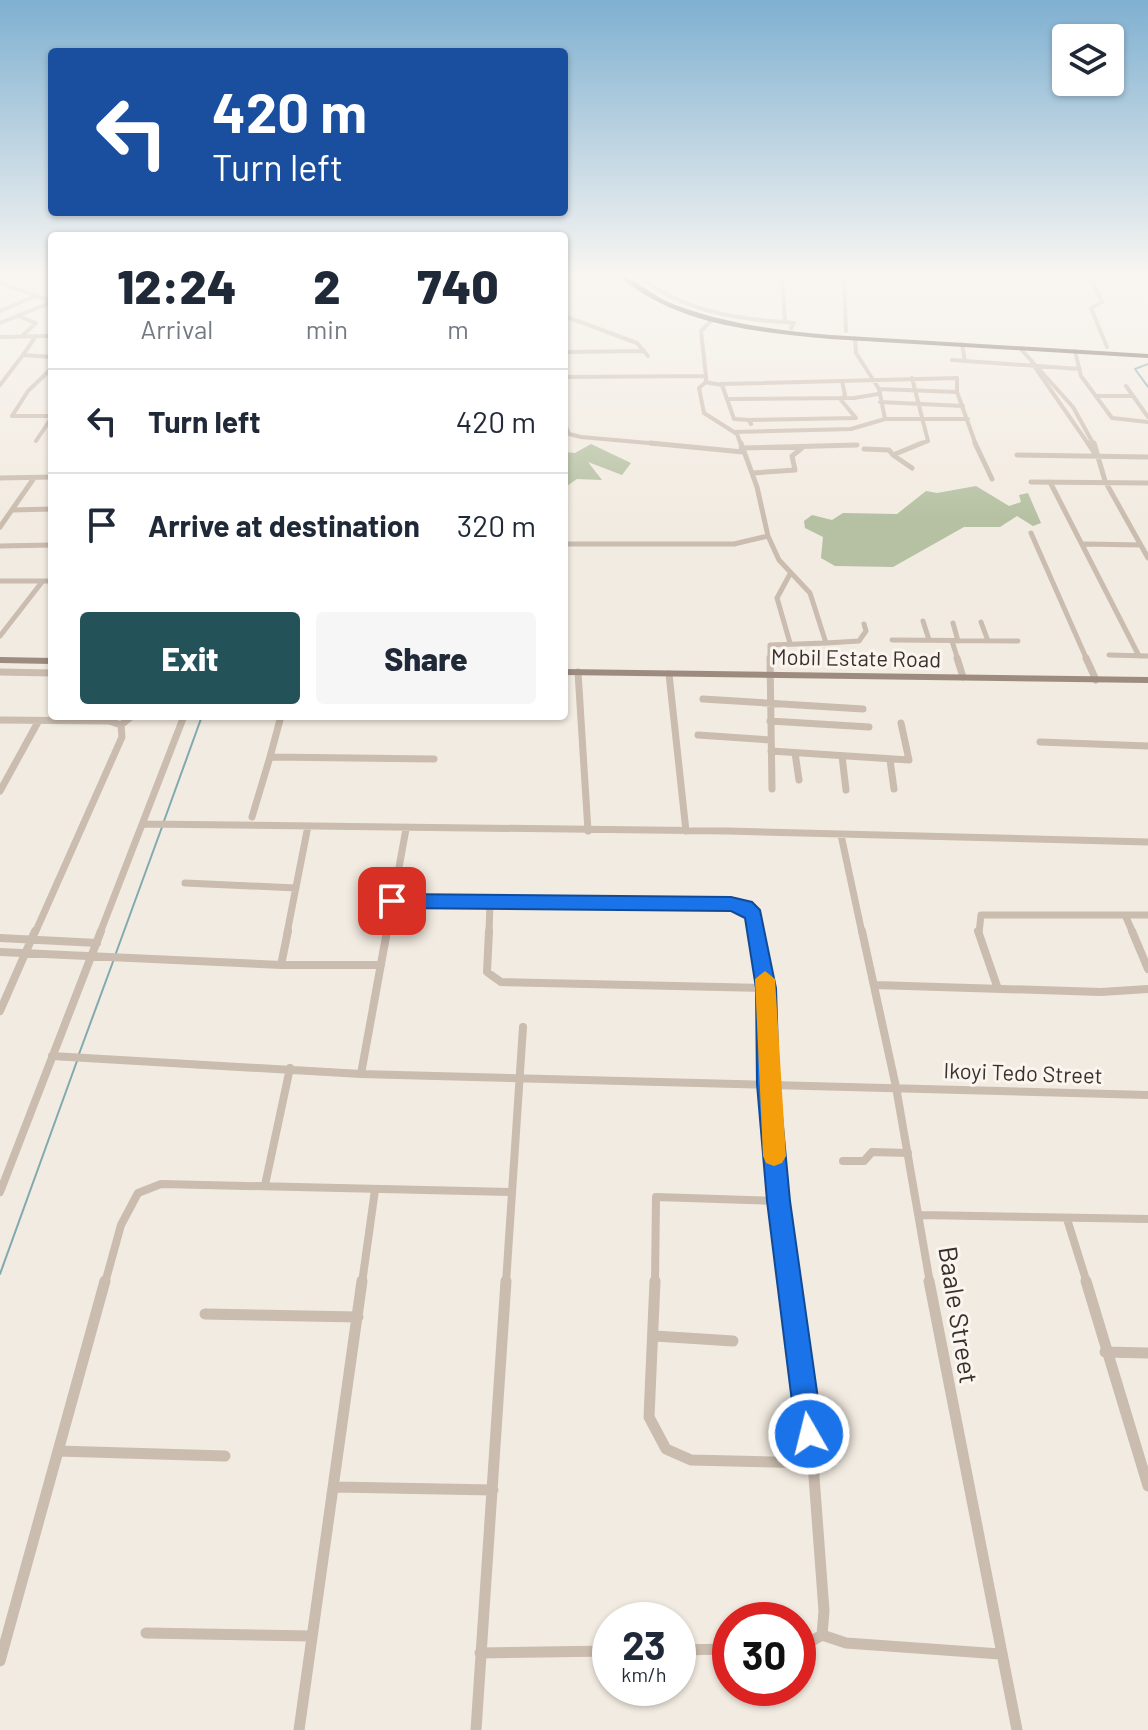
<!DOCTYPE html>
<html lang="en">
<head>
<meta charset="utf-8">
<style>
  body { margin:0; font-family:Barlow,sans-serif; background:#f6f6f7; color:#1f2937; height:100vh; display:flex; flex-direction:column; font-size:30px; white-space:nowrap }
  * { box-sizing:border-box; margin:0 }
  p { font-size:26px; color:#747a83 }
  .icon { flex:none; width:44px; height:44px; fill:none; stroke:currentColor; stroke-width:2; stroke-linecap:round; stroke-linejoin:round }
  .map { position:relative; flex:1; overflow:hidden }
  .sheet { position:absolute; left:48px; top:232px; width:520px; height:488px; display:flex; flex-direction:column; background:#fff; border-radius:8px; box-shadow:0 2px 6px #0004 }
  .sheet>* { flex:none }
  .top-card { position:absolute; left:48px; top:48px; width:520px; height:168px; border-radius:8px; box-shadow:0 2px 6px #0004; background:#1a4fa0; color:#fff; overflow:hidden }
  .buttons { position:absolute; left:1052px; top:24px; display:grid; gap:16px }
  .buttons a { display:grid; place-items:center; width:72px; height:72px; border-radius:8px; background:#fff; box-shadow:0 2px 6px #0004; font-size:40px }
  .speed { position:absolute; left:592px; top:1602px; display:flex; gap:16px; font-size:40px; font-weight:700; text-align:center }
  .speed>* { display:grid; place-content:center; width:104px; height:104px; border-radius:50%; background:#fff; box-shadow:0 2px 6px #0004; line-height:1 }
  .speed small { font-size:20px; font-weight:400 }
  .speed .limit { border:12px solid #d22; background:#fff; color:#111 }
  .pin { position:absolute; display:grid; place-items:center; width:68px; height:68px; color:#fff; margin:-34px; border-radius:16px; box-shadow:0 4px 12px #0006 }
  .me { position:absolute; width:88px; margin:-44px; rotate:352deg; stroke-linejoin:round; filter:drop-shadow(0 0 6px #0008) }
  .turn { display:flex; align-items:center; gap:28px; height:168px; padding:0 32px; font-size:36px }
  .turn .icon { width:104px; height:104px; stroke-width:2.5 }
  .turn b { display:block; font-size:56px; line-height:68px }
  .eta { display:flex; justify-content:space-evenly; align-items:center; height:136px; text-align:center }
  .eta b { font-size:48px; font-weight:800; line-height:56px }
  .primary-button { display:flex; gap:16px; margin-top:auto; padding:16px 32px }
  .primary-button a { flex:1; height:92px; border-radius:8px; background:#235359; color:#fff; font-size:32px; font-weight:800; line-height:92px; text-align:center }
  .primary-button a+a { background:#f6f6f7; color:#1f2937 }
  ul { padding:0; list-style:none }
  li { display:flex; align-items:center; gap:24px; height:104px; padding:0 32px; border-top:2px solid #e0e1e3 }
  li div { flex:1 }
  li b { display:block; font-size:30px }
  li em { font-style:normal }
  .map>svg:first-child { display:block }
  .green { fill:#b5c1a2 }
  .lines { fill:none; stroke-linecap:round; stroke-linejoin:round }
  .stream { stroke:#82aaae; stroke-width:2 }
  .minor-far4 { stroke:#cabcae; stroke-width:4 }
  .minor-far3 { stroke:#cabcae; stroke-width:5 }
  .minor-far2 { stroke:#cabcae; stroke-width:7 }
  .minor-far1 { stroke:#cabcae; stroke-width:8 }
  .minor { stroke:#cabcae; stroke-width:11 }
  .secondary { fill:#9e8b7f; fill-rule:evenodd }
  .trunk { fill:#6a5a50; fill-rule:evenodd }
  .route { fill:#1a73e8; stroke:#114b97; stroke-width:2 }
  .slow { fill:#f59e0b }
  .labels { text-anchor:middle; stroke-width:6; stroke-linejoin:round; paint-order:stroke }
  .street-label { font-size:22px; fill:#39302c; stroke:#faf5ee }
  .near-street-label { font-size:26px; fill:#39302c; stroke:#faf5ee }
</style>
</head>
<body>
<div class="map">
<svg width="1148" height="1730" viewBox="0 0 1148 1730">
  <rect width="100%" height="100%" fill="#f2ebe1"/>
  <!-- green -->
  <path class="green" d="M591,444L631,463L622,475L588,462L602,480L577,479L564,488V452L575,453Z
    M976,486L1009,506L1021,502L1019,495L1028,493L1041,523L1033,526L1017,516L1000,527H964L893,567L835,566L821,558L823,537L805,528L804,521L812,515L832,520L843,513L897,514L926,491L937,493Z"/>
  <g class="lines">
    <!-- stream -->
    <path class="stream" d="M1148,364L1135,369L1148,387
      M164,821L202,716
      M116,953L162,827
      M79,1054L114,959
      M0,1274L77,1061"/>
    <!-- minor-far4 -->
    <path class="minor-far4" d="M640,277C682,310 733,319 785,322
      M782,277L785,322L794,323L791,328
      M844,277L846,331
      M1090,277L1102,302L1091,308L1107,347
      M0,283L51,301
      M0,311L33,297
      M18,316L36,323L23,335
      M564,316L637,343L648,356
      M0,323L52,302
      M36,336L23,355L52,357
      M0,337L52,336
      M962,344L965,361
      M1020,348L1073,407L1094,445
      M1075,351L1081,376L1112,418L1148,422
      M564,352L643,351
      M952,360L1080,369
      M1032,363L1089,445
      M52,368L28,391L12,416H52
      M706,376V382L699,388L704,413L737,434L741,445
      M564,377L706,376L701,331L713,319
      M912,378L928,441L917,445
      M705,382L722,385L734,419L749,420L751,424
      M721,384L957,378V392L976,445
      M0,385L23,355
      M1126,386L1148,417
      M879,389L957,392
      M1096,396H1132
      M730,399L854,398L878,394
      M880,402L963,406
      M885,419H968
      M749,420L856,418L841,400L845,395L842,381
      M564,422L569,434L581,437L671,445
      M734,432L851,429L885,419L879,389L856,353L855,338
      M36,441L52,417"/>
    <!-- minor-far3 -->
    <path class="minor-far3" d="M650,443L743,452
      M975,443L992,479
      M1088,443L1095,454
      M1094,443L1105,481L1148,558
      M741,448L857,445
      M864,449L889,450L893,455L922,443
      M893,455L912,468
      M1017,455L1148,457
      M753,473L795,470L792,456L802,448
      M0,478L52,477
      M1031,482L1148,483
      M1050,482L1139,656
      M12,510L52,509
      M0,527L34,478
      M1031,533L1087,660
      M768,536L779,560L810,593L826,643L770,645V660
      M564,544H734L768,536L757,487L741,443
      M1084,544L1141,545
      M0,546L52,545
      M790,574L777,598L790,643
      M0,581H52
      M923,621L929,640
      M981,622L988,641
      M953,623L958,641
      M0,636L42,582
      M892,640L1018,641
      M952,641L958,660
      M826,643L859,641L866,631L864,624
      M1109,655L1148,656"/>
    <!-- minor-far2 -->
    <path class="minor-far2" d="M770,658L772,789
      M957,658L963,677
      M1086,658L1096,680
      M0,672L52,673
      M578,672L588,831
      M669,674L686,831
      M703,699L863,709
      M281,716L270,757L434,759
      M0,720L109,721L121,725
      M770,721L869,727
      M121,725L132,716
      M698,735L771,740
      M1040,742L1148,746
      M771,751L909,760L901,723
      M795,753L799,780
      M842,756L846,790
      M890,760L894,789
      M0,791L38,722
      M252,817L270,757
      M144,824L728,831L1148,842
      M841,835L862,933
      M185,883L296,888
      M392,901L731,904C750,908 754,915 757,933
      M35,933L122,737L121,725
      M100,933L184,716
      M287,933L308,826
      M387,933L406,829
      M489,933L490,902
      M979,933L981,915H1125
      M1133,933L1125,915H1148"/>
    <!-- minor-far1 -->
    <path class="minor-far1" d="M489,931L487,972L501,982L766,988
      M757,931L766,988L768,1084L790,1283
      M862,931L896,1087L930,1283
      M978,931L998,989
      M1132,931L1148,969
      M0,938L97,943
      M0,952L281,965H381
      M281,965L288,931
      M875,985L1101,992L1148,989
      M0,1011L35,931
      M52,1056L361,1074L1148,1095
      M361,1074L387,931
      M843,1161H864L872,1152L908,1153
      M265,1185L290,1068
      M0,1192L101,931
      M920,1215L1148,1219
      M1067,1219L1087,1283
      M105,1283L121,1225L138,1193L161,1184L512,1192
      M362,1283L375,1190
      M506,1283L523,1027
      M655,1283L656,1197L779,1201"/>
    <!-- minor -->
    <path class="minor" d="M655,1281L649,1417L666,1449L691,1460L813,1463
      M789,1281L813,1463L824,1611L822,1635L798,1649
      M929,1281L1017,1730
      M1086,1281L1148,1486
      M205,1314L358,1317
      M655,1336L733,1341
      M1105,1352L1148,1353
      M58,1451L225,1456
      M336,1487L493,1490
      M146,1633L311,1636
      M822,1635L846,1643L1000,1654
      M678,1650L730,1649
      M480,1653L610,1651
      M0,1661L105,1281
      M299,1730L362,1281
      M476,1730L506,1281"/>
    <!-- secondary -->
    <path class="secondary" d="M0,657L52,658V664L0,663Z
      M564,669L1148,677V683L564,675Z"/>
    <!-- trunk -->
    <path class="trunk" d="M620,277C633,277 654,296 668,302C720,323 775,330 831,335L1148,354V358L831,339C759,332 678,326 620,277Z"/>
  </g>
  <!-- sky -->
  <linearGradient id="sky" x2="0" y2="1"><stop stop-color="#7fb0d1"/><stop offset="0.53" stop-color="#f9f6f2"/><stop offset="1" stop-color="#f9f6f2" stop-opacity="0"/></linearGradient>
  <rect width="1148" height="519" fill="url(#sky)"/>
  <!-- route -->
  <path class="route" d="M392,894L731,897L752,902L760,910L776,988L779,1084L790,1201L823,1434L819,1443L809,1447L800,1443L796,1434L767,1201L757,1084L756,988L745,918L731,911L392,908L383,901Z"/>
  <!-- slow -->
  <path class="slow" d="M765,971L775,979L786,1156L782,1163L774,1166L766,1163L763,1156L755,979Z"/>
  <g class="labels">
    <!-- street labels -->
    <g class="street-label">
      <text transform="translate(856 658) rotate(1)" y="8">Mobil Estate Road</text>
      <text transform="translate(1023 1073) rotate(2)" y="8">Ikoyi Tedo Street</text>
    </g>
    <!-- near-street labels -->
    <g class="near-street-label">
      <text transform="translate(958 1315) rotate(81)" y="9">Baale Street</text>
    </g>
  </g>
</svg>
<div class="buttons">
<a><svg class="icon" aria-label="layers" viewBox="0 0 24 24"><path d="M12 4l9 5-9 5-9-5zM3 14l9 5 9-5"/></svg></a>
</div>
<div class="speed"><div>23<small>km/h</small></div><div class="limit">30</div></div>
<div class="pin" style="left:392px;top:901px;background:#d93025"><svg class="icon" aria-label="arrive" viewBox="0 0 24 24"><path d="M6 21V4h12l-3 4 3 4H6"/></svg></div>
<svg class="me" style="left:809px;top:1434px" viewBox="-20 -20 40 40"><circle r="17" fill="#1a73e8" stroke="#fff" stroke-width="3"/><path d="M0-11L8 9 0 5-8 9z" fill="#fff"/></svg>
<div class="top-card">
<div class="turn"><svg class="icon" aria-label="left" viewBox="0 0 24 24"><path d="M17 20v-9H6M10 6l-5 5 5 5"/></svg><div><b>420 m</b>Turn left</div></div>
</div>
<section class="sheet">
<div class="eta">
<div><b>12:24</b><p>Arrival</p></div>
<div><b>2</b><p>min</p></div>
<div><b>740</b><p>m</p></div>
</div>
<ul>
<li><svg class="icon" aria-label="left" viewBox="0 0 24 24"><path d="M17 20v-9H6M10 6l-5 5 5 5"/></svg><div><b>Turn left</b></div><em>420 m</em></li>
<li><svg class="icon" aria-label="arrive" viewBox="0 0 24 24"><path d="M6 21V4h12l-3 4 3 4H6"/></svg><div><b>Arrive at destination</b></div><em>320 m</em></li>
</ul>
<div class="primary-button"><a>Exit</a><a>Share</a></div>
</section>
</div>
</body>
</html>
